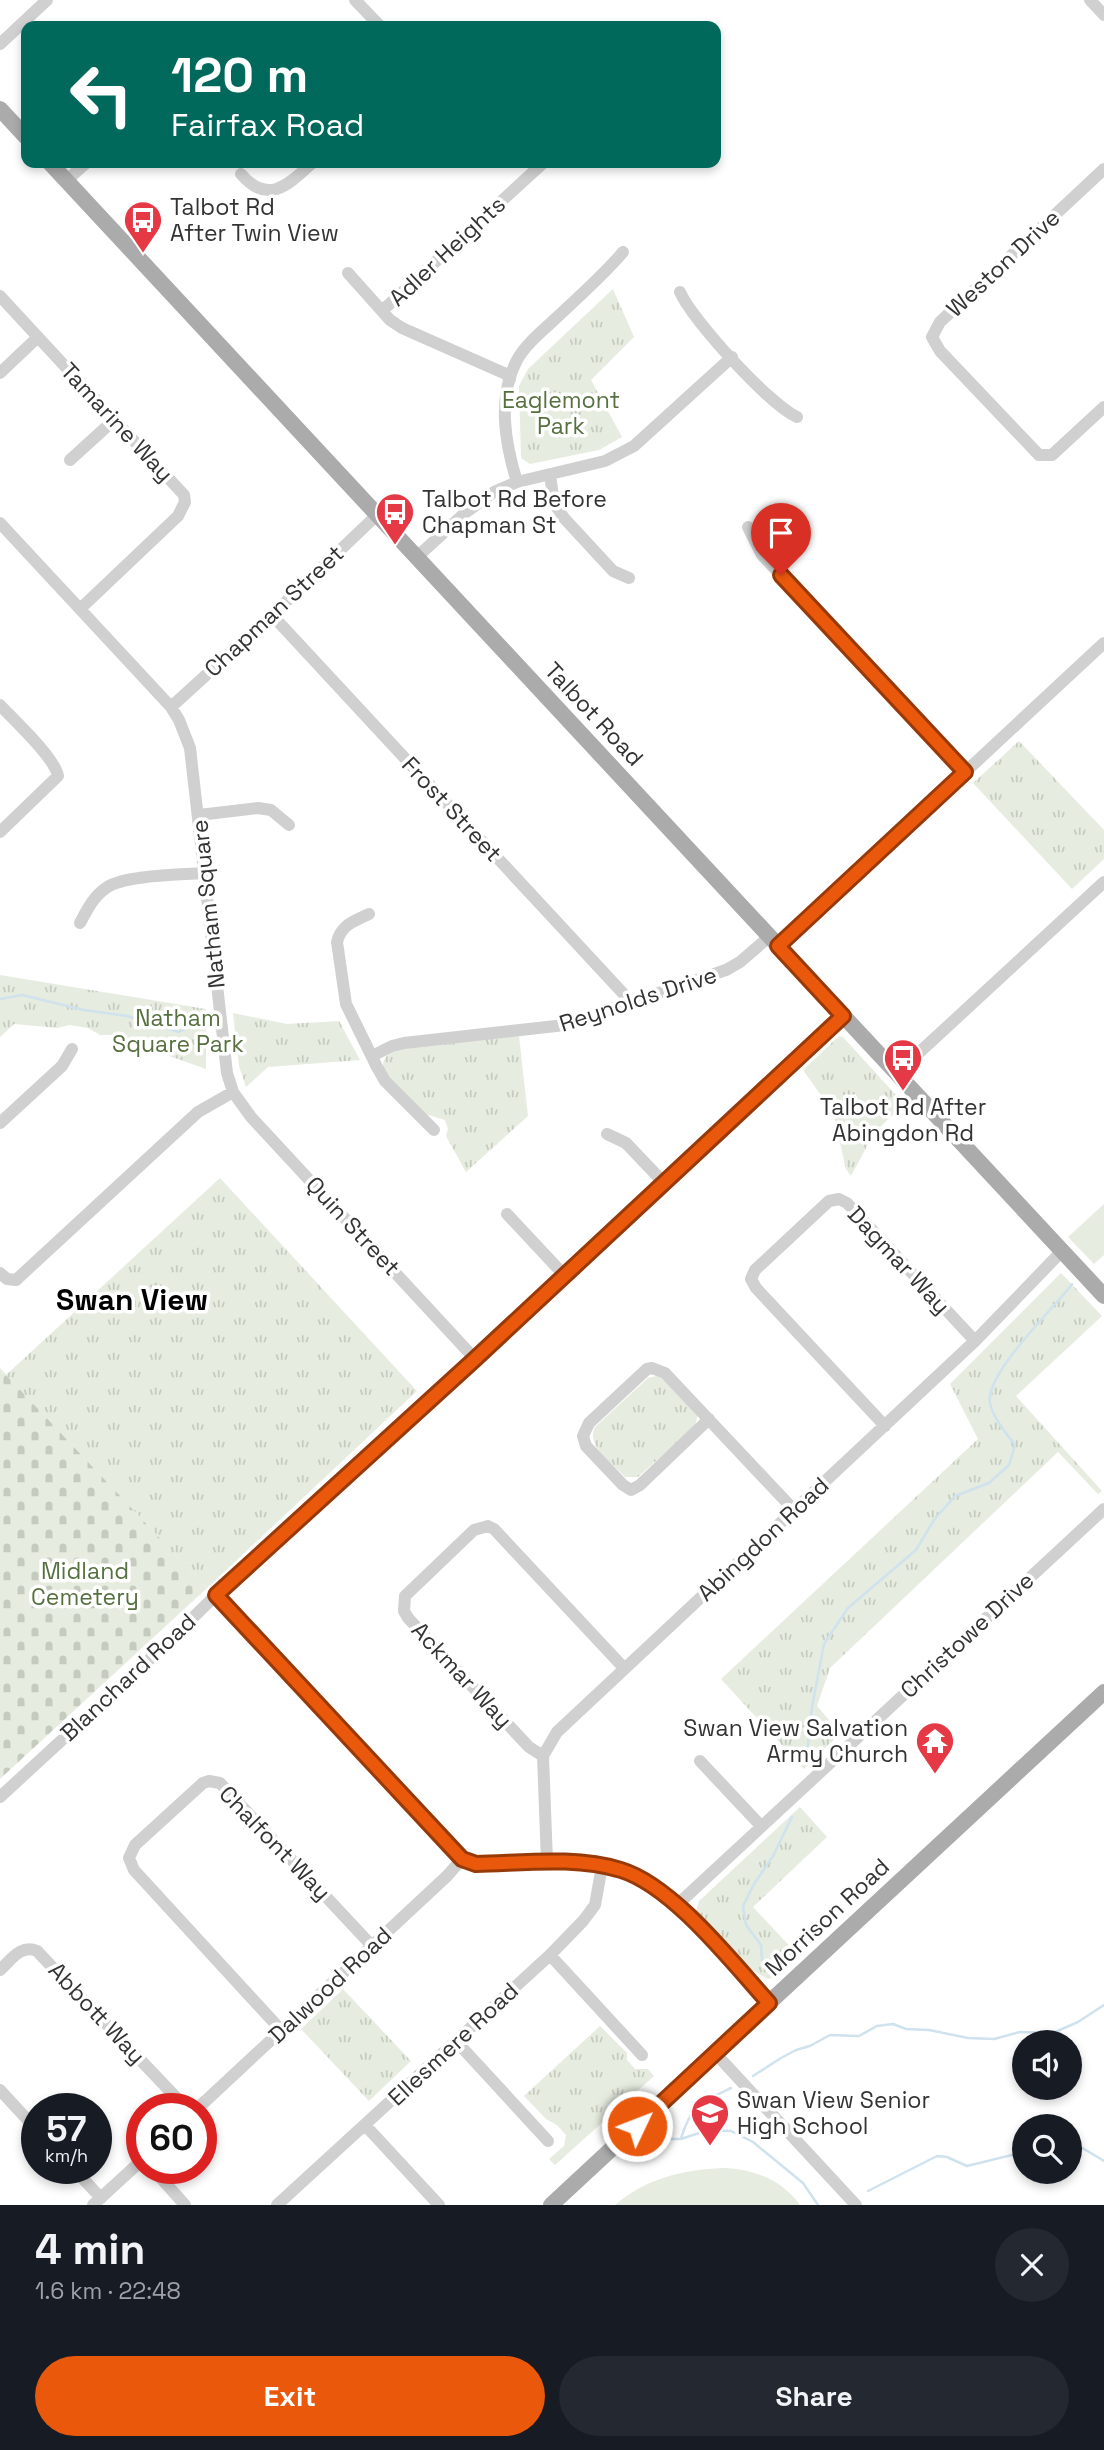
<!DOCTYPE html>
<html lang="en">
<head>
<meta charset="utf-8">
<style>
  body { margin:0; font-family:"Space Grotesk",sans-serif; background:#242831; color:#f1f3f6; height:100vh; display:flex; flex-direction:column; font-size:26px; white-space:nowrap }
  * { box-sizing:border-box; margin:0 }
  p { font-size:23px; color:#9ea1a6 }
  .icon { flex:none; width:38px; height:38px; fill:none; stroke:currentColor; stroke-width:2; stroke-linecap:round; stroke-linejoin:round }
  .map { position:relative; height:2205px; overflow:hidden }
  .drawer { display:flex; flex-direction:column; background:#171b24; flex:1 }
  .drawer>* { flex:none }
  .top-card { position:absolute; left:21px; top:21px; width:700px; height:147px; border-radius:14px; box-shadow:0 4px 10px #0003; background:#00695c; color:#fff; overflow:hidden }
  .buttons { position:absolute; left:1012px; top:2030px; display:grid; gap:14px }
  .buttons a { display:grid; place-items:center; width:70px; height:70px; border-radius:50%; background:#171b24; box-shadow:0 4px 10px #0003; font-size:35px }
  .speed { position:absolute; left:21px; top:2093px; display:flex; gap:14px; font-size:35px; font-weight:700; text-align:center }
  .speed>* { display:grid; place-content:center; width:91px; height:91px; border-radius:50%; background:#171b24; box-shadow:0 4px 10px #0003; line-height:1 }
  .speed small { font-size:18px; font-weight:400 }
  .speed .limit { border:10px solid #d22; background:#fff; color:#111 }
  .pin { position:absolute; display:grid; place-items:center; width:60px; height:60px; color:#fff; margin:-72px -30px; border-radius:50% 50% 50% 0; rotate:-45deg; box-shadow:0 0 7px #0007 }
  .pin .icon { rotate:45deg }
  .me { position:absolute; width:77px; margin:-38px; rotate:47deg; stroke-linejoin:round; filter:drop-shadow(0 0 5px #0008) }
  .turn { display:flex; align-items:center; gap:24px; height:147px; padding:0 35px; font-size:32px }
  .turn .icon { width:91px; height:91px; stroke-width:2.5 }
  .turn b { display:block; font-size:49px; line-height:60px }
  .round { display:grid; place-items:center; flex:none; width:74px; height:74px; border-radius:37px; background:#242831 }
  .summary { display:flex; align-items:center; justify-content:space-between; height:119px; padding:0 35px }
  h1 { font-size:42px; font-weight:700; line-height:52px }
  .cta { display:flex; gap:14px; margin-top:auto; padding:14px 35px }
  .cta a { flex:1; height:80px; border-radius:42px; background:#ea580c; color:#fff; font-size:28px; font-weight:700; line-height:80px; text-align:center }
  .cta a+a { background:#242831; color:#f1f3f6 }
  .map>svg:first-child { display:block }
  .green { fill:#e6ecdf }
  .cemetery { fill:url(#cemetery-stones) }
  .park { fill:url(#park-tufts) }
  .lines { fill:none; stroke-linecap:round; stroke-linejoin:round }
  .stream { stroke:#cfe2ee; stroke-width:2.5 }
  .minor { stroke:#d0d0d0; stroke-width:12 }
  .major { stroke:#ababab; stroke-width:16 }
  .route-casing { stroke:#983908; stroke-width:18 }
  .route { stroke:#ea580c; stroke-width:12 }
  .labels { text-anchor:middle; stroke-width:7; stroke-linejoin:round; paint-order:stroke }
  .poi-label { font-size:23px; fill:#333; stroke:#fff; text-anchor:start }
  .street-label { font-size:23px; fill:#333; stroke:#fff }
  .park-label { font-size:23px; fill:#56703f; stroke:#fff }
  .district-label { font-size:30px; font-weight:bold; fill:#000; stroke:#fff }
</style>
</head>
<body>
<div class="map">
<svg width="1104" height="2205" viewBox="0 0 1104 2205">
  <defs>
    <pattern id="cemetery-stones" width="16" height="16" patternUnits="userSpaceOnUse" patternTransform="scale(1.75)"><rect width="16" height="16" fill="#e6ecdf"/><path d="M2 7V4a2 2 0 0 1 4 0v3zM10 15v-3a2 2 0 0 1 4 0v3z" fill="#c6cbc0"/></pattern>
    <pattern id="park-tufts" width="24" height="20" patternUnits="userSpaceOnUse" patternTransform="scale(1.75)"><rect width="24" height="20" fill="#e6ecdf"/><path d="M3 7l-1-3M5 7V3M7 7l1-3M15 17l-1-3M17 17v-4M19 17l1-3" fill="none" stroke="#c6cbc0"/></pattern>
  </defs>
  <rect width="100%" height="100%" fill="#fff"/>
  <!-- green -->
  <path class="green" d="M1104,1204V1255L1094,1264L1068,1237Z
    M723,2168C753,2169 781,2179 800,2205H615C647,2178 682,2170 723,2168Z"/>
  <!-- cemetery -->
  <path class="cemetery" d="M0,1368L207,1588L0,1779Z"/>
  <!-- park -->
  <path class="park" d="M613,289L634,337L591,380L622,437L599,450L530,464L521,458L519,386L528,369Z
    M1019,741L1104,830V859L1072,889L973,783Z
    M0,975L206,1009V1069L110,1035H100L88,1028L69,1025L58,1028L14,1024L0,1037Z
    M233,1013L287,1024L339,1021L360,1060L268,1067L246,1087L239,1066Z
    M519,1036L528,1116L466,1172L446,1136L448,1129L445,1120L425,1114L393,1083L383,1067C383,1054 393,1052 404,1047Z
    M839,1036L843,1037L904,1104L874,1133L851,1176L846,1169L833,1112L803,1070Z
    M220,1178L417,1391L207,1588L6,1375Z
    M1061,1273L1102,1316L1016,1396L1102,1491L1098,1494L1058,1452L830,1668L817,1706L840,1733L804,1769L721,1679L978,1439L950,1384Z
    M657,1376C667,1379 691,1402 696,1411C699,1417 696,1423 693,1428L638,1477H625C613,1463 585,1446 595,1427L648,1378Z
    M800,1807L827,1837L753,1907L798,1955L777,1976L768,1979L746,1967L696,1912L699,1901Z
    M343,1989L411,2061L369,2101L301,2029Z
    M600,2026L627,2053V2060L635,2069H648L654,2076L555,2165L549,2159L564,2146L566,2135L557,2125L546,2119L524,2096Z"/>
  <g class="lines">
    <!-- stream -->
    <path class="stream" d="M0,999L22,995L84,1010L127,1016L179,1032L191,1026
      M807,1754L812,1707L824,1644L848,1608L916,1550L934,1520L955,1496L989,1483L1009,1465L1015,1445C1006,1433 993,1418 990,1403C985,1373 1053,1310 1072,1284
      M762,1960L761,1945L746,1925L743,1906L754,1884L773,1856L792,1817
      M753,2076L781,2058L796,2050L810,2046L830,2035L859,2036L877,2026L893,2024L906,2029L929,2030L968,2038L994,2039L1020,2032L1053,2033L1078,2022L1104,2005
      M650,2133L663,2139H681C690,2106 702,2102 731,2088
      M681,2139L708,2130L731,2131L753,2142L803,2183L818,2205
      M1069,2140L1104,2161
      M868,2191L937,2156L947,2157L967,2166L1024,2152"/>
    <!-- minor -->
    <path class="minor" d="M355,0L380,26
      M1090,0L1104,15
      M0,44L47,0
      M1104,169L940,322L932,337L940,351L1039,455H1052L1104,407
      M241,174C268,206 289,184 312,163
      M67,180L86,163
      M348,273L390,320L402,328L506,374L510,379
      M680,292C692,320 770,405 797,417
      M0,296L184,495L185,502L178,516L80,609
      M383,310L543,163
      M0,373L38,337
      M70,460L114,420
      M550,475L554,503L564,518L613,571L629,578
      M517,482C505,443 497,398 517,360C525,345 541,332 554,320C577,298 602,277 623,252
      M0,523L171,707L179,720L190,748L227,1073L233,1092L251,1117L475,1359
      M748,527L762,555L965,772
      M417,557L465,513L494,492L517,482L605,461L634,446L732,357
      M272,615L632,1003
      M0,705C14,720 55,758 58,776L0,832
      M171,707L272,615L378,514
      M199,815L258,808L271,810L289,825
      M369,914C354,921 341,925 337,942L346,1004L377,1067L385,1081L434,1130
      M80,923C87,910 93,897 106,888C123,875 180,875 203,873
      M778,946L1104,643
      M372,1056L392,1046L404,1043L565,1025L726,970L740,962L770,936
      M897,1073L1104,882
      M0,1123L62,1066L72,1049
      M607,1134L626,1143L664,1183
      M507,1214L565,1276
      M0,1273L7,1279L16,1280L198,1112L233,1092
      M709,1419L640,1485L631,1490L623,1485L586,1446L583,1436L589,1423L647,1369L652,1368L665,1373L794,1510
      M885,1426L756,1288L751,1279L755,1270L829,1201L839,1199L847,1203L975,1341
      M216,1595L462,1859L476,1865C524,1863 578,1855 624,1871C675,1889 731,1962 769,2003
      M543,1756L529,1747L408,1618L404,1611L405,1596L474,1530L488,1526L494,1529L624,1668
      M700,1761L761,1826
      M0,1797L163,1647L216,1595L475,1359L843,1016
      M547,1862L543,1756L557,1732L975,1341L1062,1251
      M677,1905L1104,1509
      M550,1955L642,2055
      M0,1970C11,1960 21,1944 37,1951L187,2109
      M281,2030L134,1870L129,1858L135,1845L203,1783L209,1781L220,1783L372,1946
      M456,2041L548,2141
      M715,2053L856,2205
      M0,2090L37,2130
      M197,2109L447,1876L462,1859
      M365,2125L439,2205
      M73,2168L101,2198
      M152,2168L185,2205
      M93,2205L142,2160
      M277,2205L550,1955L583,1921L595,1905L602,1866"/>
    <!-- major -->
    <path class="major" d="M0,109L26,137
      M50,163L1104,1296
      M551,2205L1104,1692"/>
  </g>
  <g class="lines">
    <!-- route casing -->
    <g class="route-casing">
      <path id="route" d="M637,2126L769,2003C732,1962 673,1886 621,1870C575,1856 524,1863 476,1864L462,1859L216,1595L475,1359L843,1016L778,946L965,772L781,575"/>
    </g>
    <!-- route -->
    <use href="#route" class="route"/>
  </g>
  <!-- icons -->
  <defs>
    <g id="bus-pin" transform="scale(2.0125)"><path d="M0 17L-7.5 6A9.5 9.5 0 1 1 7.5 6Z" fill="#e63946" stroke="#fff"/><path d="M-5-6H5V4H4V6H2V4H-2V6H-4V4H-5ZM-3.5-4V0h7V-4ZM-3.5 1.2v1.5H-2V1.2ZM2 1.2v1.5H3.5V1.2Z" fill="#fff"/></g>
    <g id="temple-pin" transform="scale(2.0125)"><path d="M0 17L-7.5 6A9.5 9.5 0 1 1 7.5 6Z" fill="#e63946" stroke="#fff"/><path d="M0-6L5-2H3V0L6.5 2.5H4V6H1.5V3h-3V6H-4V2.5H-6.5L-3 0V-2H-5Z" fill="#fff"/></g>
    <g id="school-pin" transform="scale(2.0125)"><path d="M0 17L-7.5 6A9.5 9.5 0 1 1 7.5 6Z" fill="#e63946" stroke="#fff"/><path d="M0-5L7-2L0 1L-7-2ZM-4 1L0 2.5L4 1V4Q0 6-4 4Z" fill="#fff"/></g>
  </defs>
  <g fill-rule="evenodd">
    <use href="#bus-pin" x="143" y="220"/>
    <use href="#bus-pin" x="395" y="512"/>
    <use href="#bus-pin" x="903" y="1058"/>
    <use href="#temple-pin" x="935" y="1741"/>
    <use href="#school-pin" x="710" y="2113"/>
  </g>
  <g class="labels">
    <!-- poi labels -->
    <g class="poi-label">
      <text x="170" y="215">Talbot Rd<tspan x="170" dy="26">After Twin View</tspan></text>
      <text x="422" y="507">Talbot Rd Before<tspan x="422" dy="26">Chapman St</tspan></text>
      <text x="903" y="1115" text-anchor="middle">Talbot Rd After<tspan x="903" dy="26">Abingdon Rd</tspan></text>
      <text x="908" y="1736" text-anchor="end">Swan View Salvation<tspan x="908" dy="26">Army Church</tspan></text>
      <text x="737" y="2108">Swan View Senior<tspan x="737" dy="26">High School</tspan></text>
    </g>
    <!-- street labels -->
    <g class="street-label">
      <text transform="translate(447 251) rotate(-43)" y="8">Adler Heights</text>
      <text transform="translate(1003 263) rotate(-43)" y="8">Weston Drive</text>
      <text transform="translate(117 422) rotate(47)" y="8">Tamarine Way</text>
      <text transform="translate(274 611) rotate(-43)" y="8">Chapman Street</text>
      <text transform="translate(594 714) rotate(47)" y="8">Talbot Road</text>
      <text transform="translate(452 809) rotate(47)" y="8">Frost Street</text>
      <text transform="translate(208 904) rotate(-96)" y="8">Natham Square</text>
      <text transform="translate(638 999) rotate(-18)" y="8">Reynolds Drive</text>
      <text transform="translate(353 1226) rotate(47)" y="8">Quin Street</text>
      <text transform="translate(899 1260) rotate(47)" y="8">Dagmar Way</text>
      <text transform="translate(763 1539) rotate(-43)" y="8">Abingdon Road</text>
      <text transform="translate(967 1635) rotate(-43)" y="8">Christowe Drive</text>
      <text transform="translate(462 1675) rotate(47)" y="8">Ackmar Way</text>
      <text transform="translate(128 1677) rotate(-43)" y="8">Blanchard Road</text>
      <text transform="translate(275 1843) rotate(46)" y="8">Chalfont Way</text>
      <text transform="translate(827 1917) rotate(-43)" y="8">Morrison Road</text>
      <text transform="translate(330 1985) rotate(-43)" y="8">Dalwood Road</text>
      <text transform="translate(97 2013) rotate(47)" y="8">Abbott Way</text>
      <text transform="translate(453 2044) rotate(-43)" y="8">Ellesmere Road</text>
    </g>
    <!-- park labels -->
    <g class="park-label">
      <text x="561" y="408">Eaglemont<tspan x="561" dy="26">Park</tspan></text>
      <text x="178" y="1026">Natham<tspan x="178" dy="26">Square Park</tspan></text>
      <text x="85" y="1579">Midland<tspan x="85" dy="26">Cemetery</tspan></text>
    </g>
    <!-- district labels -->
    <g class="district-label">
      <text x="132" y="1310">Swan View</text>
    </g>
  </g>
</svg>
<div class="buttons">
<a><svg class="icon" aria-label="sound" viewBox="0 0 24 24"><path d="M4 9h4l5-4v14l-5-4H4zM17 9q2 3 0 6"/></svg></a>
<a><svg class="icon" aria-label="search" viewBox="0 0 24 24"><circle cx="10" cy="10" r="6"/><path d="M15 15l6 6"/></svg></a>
</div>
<div class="speed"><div>57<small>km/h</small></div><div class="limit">60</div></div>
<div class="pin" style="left:781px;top:575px;background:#d93025"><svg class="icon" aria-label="arrive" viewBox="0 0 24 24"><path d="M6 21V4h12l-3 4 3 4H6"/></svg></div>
<svg class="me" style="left:637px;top:2126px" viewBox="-20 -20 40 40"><circle r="17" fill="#ea580c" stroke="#fff" stroke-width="3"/><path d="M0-11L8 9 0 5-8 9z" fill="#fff"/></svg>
<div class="top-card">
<div class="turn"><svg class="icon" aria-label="left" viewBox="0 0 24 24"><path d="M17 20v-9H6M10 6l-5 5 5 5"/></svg><div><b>120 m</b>Fairfax Road</div></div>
</div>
</div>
<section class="drawer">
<div class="summary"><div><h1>4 min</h1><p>1.6 km · 22:48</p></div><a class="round"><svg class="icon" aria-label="close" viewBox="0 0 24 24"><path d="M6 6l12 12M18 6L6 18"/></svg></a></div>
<div class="cta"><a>Exit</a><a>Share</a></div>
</section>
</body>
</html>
